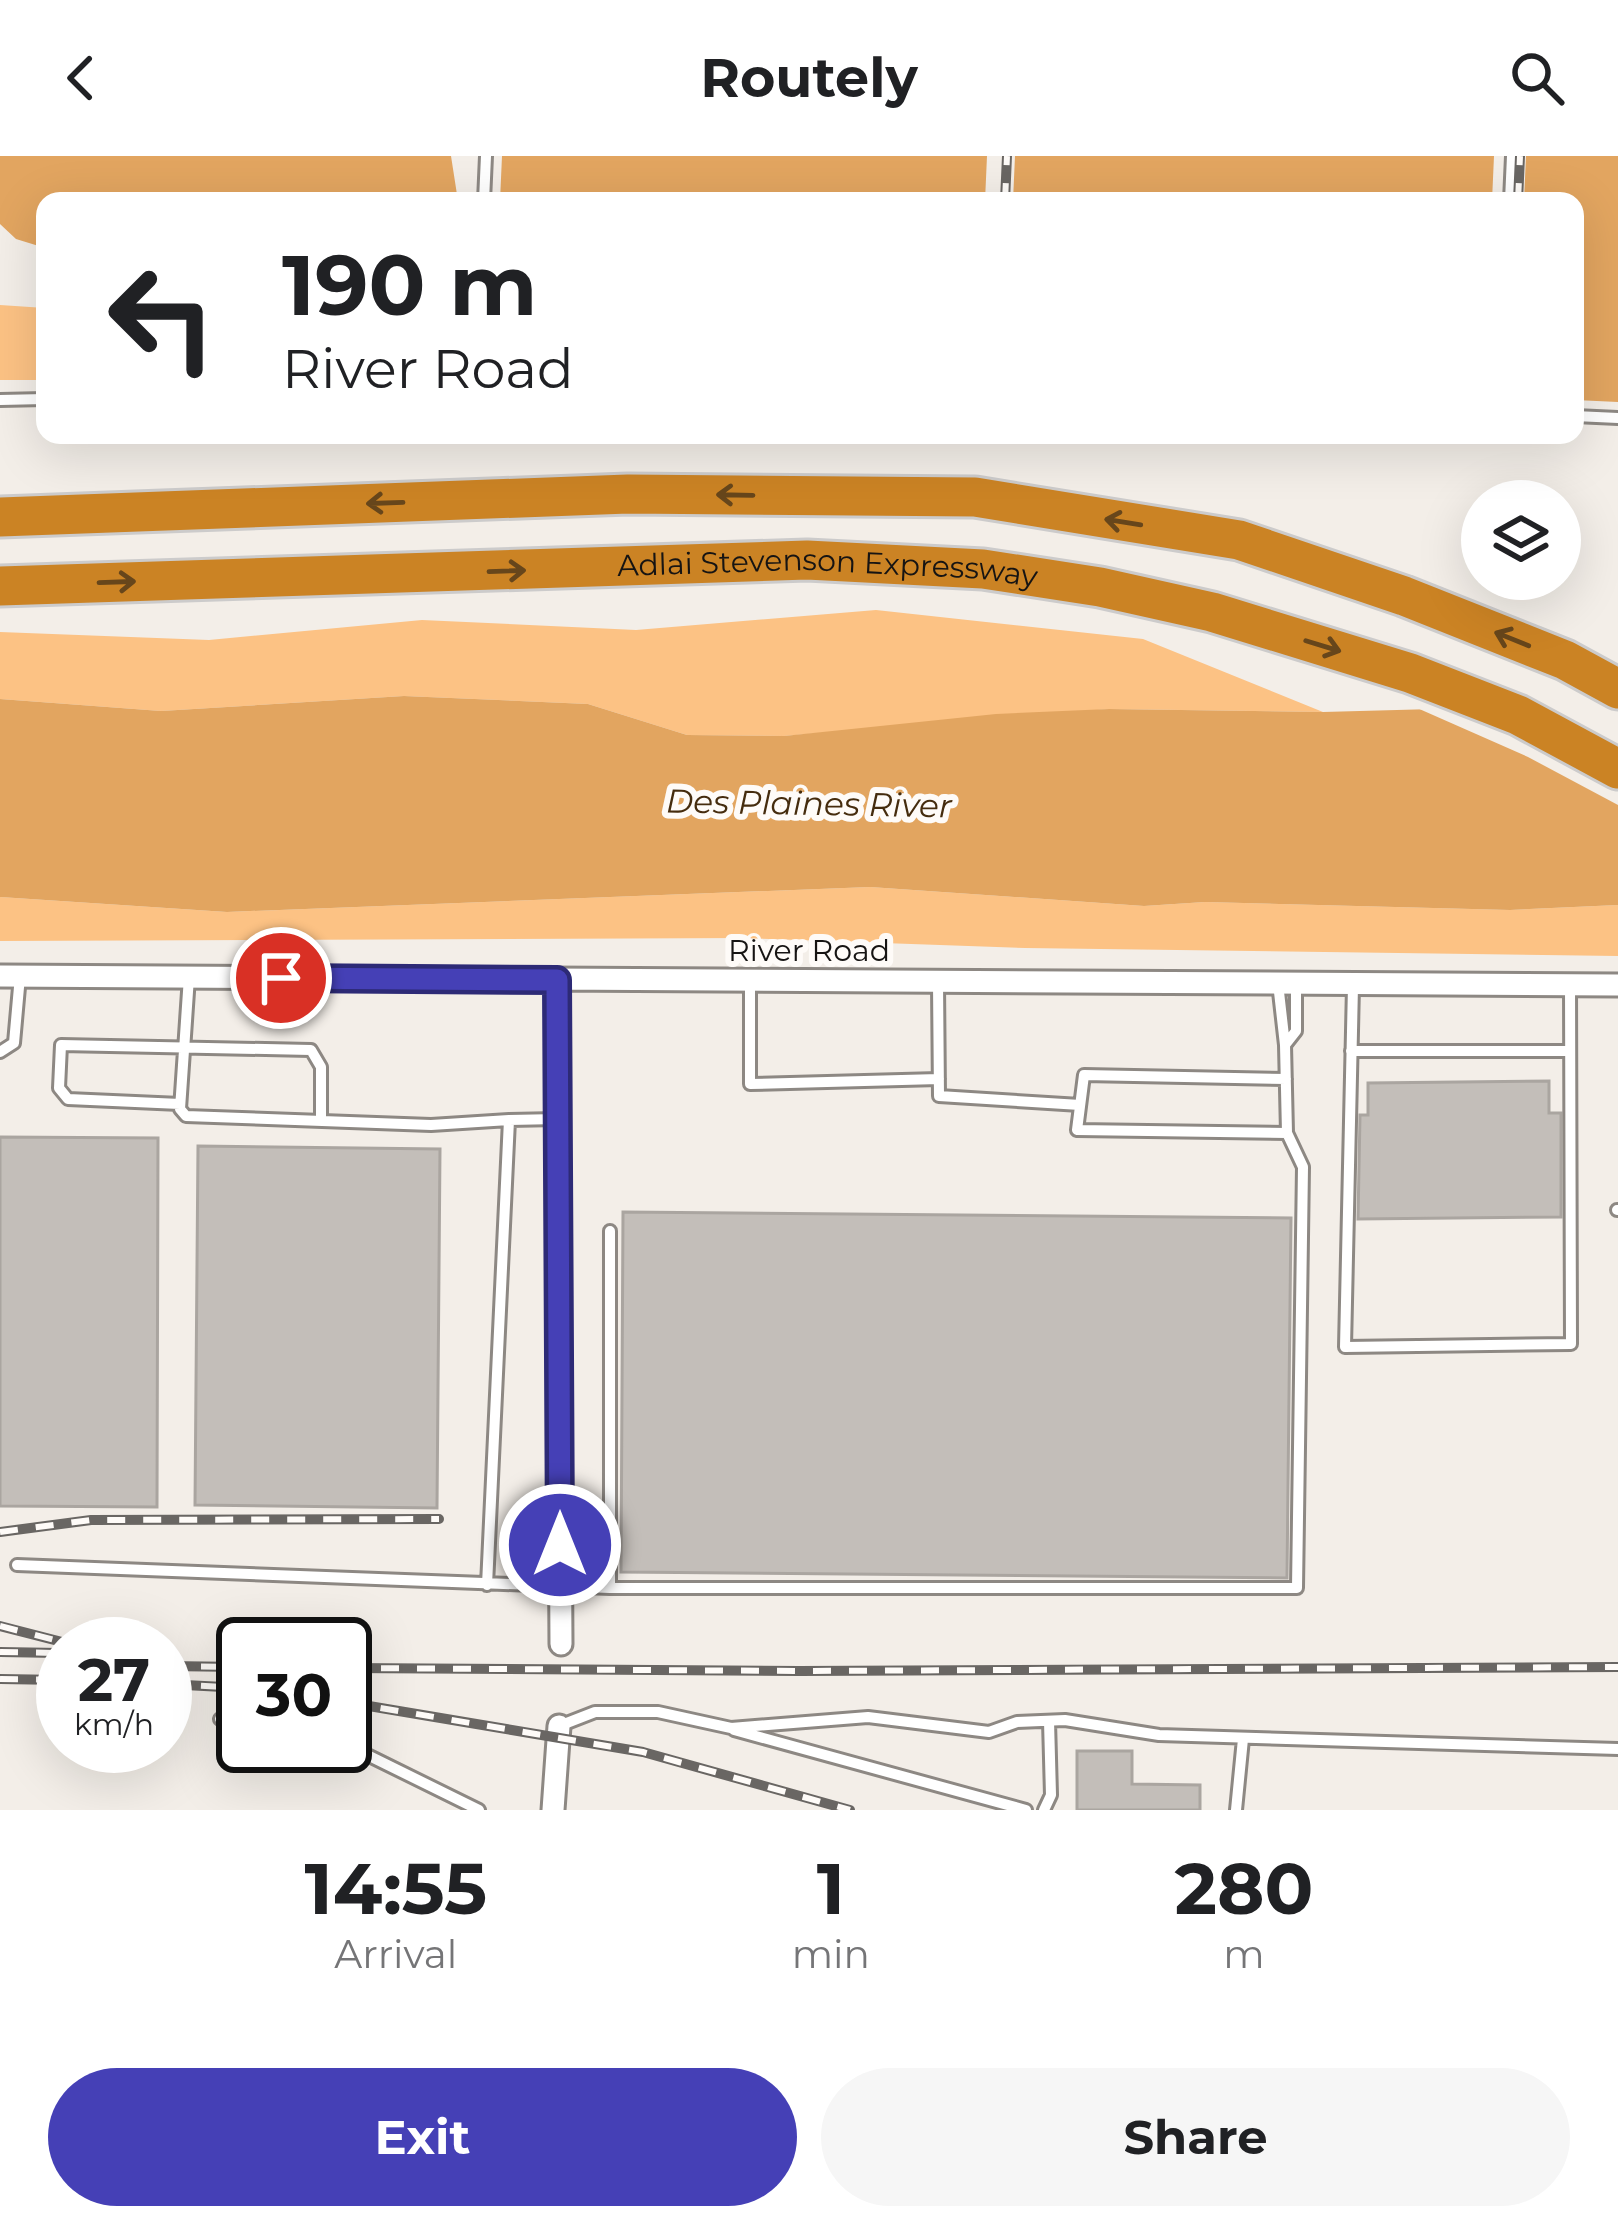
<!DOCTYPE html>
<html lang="en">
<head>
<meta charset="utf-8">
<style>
  body { margin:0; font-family:Montserrat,sans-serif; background:#f6f6f6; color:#202124; height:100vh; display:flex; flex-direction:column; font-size:45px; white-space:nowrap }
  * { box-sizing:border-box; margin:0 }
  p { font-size:39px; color:#757577 }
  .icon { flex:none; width:66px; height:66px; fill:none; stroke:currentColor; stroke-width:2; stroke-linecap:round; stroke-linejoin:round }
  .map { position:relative; height:1654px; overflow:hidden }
  .side { display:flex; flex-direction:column; background:#fff; flex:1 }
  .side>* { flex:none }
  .banner { position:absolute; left:36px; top:36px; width:1548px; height:252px; border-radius:24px; box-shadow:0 12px 48px #0002; background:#fff; color:#202124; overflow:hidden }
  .controls { position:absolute; left:1461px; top:324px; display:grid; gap:24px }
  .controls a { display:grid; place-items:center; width:120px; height:120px; border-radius:50%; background:#fff; box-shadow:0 12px 48px #0002; font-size:60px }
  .speed { position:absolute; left:36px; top:1461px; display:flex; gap:24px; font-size:60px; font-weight:700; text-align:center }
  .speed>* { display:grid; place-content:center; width:156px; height:156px; border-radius:50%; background:#fff; box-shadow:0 12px 48px #0002; line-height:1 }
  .speed small { font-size:30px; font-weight:400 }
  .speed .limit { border:6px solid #111; border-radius:18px; background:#fff; color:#111 }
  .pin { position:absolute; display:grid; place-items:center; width:102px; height:102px; color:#fff; margin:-51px; border:6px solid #fff; border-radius:50%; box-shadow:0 3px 12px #0007 }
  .me { position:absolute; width:132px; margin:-66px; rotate:0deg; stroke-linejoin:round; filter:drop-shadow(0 0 9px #0008) }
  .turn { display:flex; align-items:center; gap:42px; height:252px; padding:0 48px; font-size:54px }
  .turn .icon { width:156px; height:156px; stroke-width:2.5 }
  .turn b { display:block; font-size:84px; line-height:102px }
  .eta { display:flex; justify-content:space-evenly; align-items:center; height:204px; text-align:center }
  .eta b { font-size:72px; font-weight:700; line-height:84px }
  .cta { display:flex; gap:24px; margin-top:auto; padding:24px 48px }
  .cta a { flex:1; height:138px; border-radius:72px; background:#4540b6; color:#fff; font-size:48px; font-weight:700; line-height:138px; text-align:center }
  .cta a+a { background:#f6f6f6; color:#202124 }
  header { display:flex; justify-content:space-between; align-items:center; height:156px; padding:0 48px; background:#fff; font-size:54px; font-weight:700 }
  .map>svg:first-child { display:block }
  .green { fill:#fcc284 }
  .water { fill:#e2a560 }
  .pier { fill:#f3eee8 }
  .building { fill:#c3beb9; stroke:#aaa5a0; stroke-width:3 }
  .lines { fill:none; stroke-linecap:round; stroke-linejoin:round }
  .lane-casing { stroke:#8d8883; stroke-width:16 }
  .street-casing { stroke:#8d8883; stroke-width:27 }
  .highway-casing { stroke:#cccbcb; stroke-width:45 }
  .lane { stroke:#fff; stroke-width:10 }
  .street { stroke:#fff; stroke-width:21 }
  .highway { stroke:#cb8324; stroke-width:39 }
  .rail-casing { stroke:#696663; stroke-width:10 }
  .rail { stroke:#fefbf8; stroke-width:6; stroke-dasharray:18; stroke-linecap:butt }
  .oneway { stroke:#67461b }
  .route-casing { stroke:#2d2a76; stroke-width:30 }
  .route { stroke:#4540b6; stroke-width:21 }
  .labels { text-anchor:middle; stroke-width:12; stroke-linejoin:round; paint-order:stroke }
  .street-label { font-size:30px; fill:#161413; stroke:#fefbf8 }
  .water-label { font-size:33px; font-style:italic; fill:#452c0e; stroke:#fefbf8 }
</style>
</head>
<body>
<header><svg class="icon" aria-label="back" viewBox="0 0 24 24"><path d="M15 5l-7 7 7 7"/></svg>Routely<svg class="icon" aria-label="search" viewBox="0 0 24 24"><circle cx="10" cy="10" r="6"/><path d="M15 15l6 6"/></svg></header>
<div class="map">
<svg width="1618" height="1654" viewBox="0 0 1618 1654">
  <rect width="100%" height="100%" fill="#f3eee8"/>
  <!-- green -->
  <path class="green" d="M0,149L45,152V224H0Z
    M876,454L1143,483L1323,556L1109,553L784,580L687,579L588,548L404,540L161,555L0,543V476L209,484L422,464L636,474Z
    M870,731L1144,750L1205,746L1510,754L1618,749V800L1025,792L744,782L0,785V741L227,756Z"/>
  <!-- water -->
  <path class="water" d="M0,0H451L458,45H45V91H42L16,83L0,68Z
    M502,0H987L985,45H500Z
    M1015,0H1494L1492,45H1013Z
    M1526,0H1618V246L1575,244V45H1524Z
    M404,540L588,548L687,579L784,580L996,558L1109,553L1323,556L1618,548V749L1510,754L1205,746L1144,750L870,731L227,756L0,741V543L161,555Z"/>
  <!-- pier -->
  <path class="pier" d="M1618,542V649L1528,601L1408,548Z"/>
  <!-- building -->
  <path class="building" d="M1549,925V957H1561V1061L1358,1063L1360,959H1368V927Z
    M0,981L158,982L157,1351L0,1350Z
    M198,990L440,993L437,1352L195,1349Z
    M623,1056L1291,1062L1287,1422L621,1416Z
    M1077,1595H1132V1628L1200,1629V1654H1077Z"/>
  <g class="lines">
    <!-- lane casing -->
    <g class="lane-casing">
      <path id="lane" d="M484,45L486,0
        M1510,45L1512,0
        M0,244L45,243
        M1575,260L1618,262
        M189,821L180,953L186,960L431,969L509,964L487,1429
        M750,824V928L939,923
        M938,827L939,940L1080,949
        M1278,827L1285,889L1296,875V827
        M1353,830L1345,1191L1571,1188L1570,828
        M1351,895H1570
        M0,896L14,887L20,820
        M1286,923L1084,919L1077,974L1287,977
        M180,948L68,943L59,932L61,889L311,894L321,911V964
        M509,964L558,963
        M1617,1054H1618
        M610,1075V1432H1297L1303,1011L1287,977L1285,889
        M17,1409L610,1432
        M220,1563L243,1566
        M559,1570L595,1556H658L731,1572L868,1561L989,1576L1017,1566L1065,1564L1159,1579L1618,1593
        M734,1574L1026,1654
        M345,1588L479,1654
        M1044,1654L1051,1639L1049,1565
        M1236,1654L1243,1583"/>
    </g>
    <!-- street casing -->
    <g class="street-casing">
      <path id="street" d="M0,820L1618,829
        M557,823L561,1488
        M553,1654L559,1570"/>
    </g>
    <!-- highway casing -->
    <g class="highway-casing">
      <g id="highway">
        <path d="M0,361L628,338L975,341L1239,384L1404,440L1565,504L1618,533"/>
        <path id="s1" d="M0,430L807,404L983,413L1100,431L1212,456L1410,517L1518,559L1618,613"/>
      </g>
    </g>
    <!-- lane -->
    <use href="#lane" class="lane"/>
    <!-- street -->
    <use href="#street" class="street"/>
    <!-- highway -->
    <use href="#highway" class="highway"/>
    <!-- rail casing -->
    <g class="rail-casing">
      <path id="rail" d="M1005,45L1007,0
        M1518,45L1520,0
        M0,1376L91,1364L439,1363
        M0,1470L70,1488
        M0,1496L60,1497
        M165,1510L243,1511
        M345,1512L799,1515L1618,1511
        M0,1523L63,1524
        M165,1528L243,1532
        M345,1546L643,1596L850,1654"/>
    </g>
    <!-- rail -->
    <use href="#rail" class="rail"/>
  </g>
  <!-- one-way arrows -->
  <defs><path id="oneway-shaft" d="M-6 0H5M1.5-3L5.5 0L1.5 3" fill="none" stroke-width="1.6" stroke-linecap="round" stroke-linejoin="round" transform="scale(3)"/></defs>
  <g class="oneway">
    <use href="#oneway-shaft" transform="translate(735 339) rotate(-179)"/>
    <use href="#oneway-shaft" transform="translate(385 347) rotate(178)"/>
    <use href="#oneway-shaft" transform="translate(1123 366) rotate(-171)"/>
    <use href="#oneway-shaft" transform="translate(507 415) rotate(-2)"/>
    <use href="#oneway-shaft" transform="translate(117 426) rotate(-2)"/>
    <use href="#oneway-shaft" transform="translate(1512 483) rotate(-158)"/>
    <use href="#oneway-shaft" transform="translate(1323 490) rotate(17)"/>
  </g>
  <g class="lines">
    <!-- route casing -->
    <g class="route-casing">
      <path id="route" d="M281,822L557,824L560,1389"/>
    </g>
    <!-- route -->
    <use href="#route" class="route"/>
  </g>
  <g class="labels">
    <!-- street labels -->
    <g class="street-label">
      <text dy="10" stroke="none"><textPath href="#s1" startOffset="828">Adlai Stevenson Expressway</textPath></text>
      <text x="809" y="805">River Road</text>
    </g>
    <!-- water labels -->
    <g class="water-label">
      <text transform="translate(809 647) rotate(1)" y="12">Des Plaines River</text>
    </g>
  </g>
</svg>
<div class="controls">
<a><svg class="icon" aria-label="layers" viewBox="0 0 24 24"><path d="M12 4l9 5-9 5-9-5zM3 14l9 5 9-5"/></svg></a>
</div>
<div class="speed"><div>27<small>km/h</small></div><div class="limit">30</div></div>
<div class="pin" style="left:281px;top:822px;background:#d93025"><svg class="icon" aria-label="arrive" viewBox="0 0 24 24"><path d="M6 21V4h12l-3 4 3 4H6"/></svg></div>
<svg class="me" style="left:560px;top:1389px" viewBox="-20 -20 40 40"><circle r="17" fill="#4540b6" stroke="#fff" stroke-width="3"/><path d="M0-11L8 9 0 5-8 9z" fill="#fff"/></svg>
<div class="banner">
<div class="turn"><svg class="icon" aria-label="left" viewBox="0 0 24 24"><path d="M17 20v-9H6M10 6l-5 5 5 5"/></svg><div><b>190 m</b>River Road</div></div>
</div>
</div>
<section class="side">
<div class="eta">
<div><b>14:55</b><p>Arrival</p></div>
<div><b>1</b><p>min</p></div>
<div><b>280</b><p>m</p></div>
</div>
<div class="cta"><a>Exit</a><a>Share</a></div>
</section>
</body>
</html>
